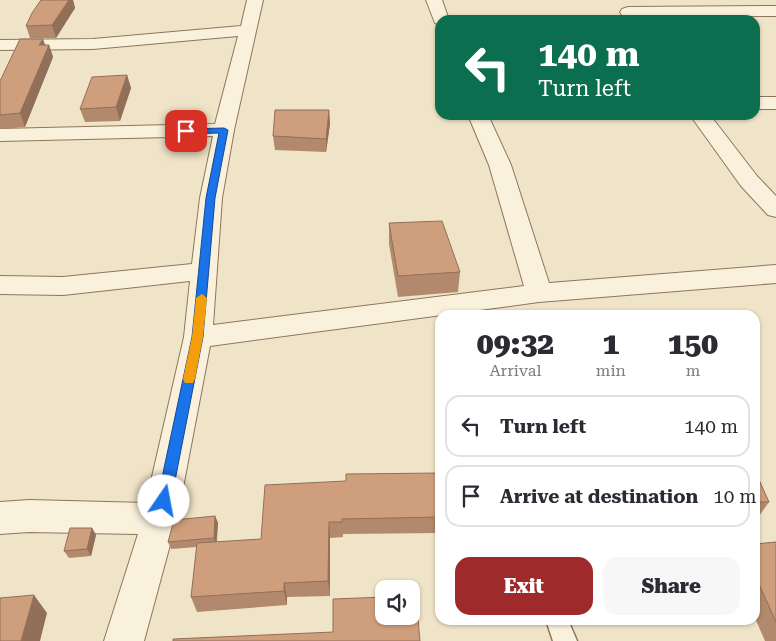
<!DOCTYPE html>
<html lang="en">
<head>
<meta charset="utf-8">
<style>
  body { margin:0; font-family:"Roboto Serif",serif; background:#f7f7f7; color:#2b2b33; height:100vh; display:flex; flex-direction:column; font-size:19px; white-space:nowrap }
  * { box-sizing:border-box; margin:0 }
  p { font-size:16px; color:#7c7c81 }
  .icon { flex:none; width:28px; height:28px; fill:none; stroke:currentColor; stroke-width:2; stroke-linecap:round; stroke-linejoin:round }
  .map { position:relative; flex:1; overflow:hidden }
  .panel { position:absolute; left:435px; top:310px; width:325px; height:315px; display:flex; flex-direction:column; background:#fff; border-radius:15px; box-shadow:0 1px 4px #0004 }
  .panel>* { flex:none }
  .banner { position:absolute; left:435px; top:15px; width:325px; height:105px; border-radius:15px; box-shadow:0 1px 4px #0004; background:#0b6e4f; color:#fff; overflow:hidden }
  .fabs { position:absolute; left:375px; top:580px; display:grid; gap:10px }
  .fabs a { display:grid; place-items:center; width:45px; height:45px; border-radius:10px; background:#fff; box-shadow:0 1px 4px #0004; font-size:25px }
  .pin { position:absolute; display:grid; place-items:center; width:42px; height:42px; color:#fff; margin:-21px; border-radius:10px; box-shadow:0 2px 8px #0006 }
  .me { position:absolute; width:55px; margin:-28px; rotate:12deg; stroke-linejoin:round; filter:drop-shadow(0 0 4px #0008) }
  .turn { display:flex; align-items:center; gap:18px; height:105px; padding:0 20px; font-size:22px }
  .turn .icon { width:65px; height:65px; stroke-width:2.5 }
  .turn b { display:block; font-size:35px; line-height:42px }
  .eta { display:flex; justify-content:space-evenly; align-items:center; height:85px; text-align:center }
  .eta b { font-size:30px; font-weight:800; line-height:35px }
  .cta { display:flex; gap:10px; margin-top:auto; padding:10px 20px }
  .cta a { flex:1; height:58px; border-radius:15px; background:#9e2a2b; color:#fff; font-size:20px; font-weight:800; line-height:58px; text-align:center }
  .cta a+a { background:#f7f7f7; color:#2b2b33 }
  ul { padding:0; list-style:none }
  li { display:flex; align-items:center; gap:15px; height:62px; margin:0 10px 8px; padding:0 10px; border:2px solid #e1e1e2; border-radius:15px }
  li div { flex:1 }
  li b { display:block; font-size:19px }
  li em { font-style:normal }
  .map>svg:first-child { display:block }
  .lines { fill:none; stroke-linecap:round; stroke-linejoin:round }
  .lane-casing { stroke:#8d765c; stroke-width:3 }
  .street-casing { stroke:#8d765c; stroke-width:2 }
  .lane { fill:#faf1dc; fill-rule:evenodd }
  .street { fill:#faf1dc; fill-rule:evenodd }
  .wall { fill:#b2896c }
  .shaded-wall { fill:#916f58 }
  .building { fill:#cf9f7d; stroke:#916f58 }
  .route { fill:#1a73e8; stroke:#114b97 }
  .slow { fill:#f59e0b }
</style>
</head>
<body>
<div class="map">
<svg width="776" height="641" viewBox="0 0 776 641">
  <rect width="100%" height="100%" fill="#f0e4c8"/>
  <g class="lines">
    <!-- lane casing -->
    <g class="lane-casing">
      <path id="lane" d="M470,296L476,297L480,315H464L462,301L464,297Z
        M546,620H568L577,641H553Z"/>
    </g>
    <!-- street casing -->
    <g class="street-casing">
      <path id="street" d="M247,0H263L234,130L222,198L213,325L524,286L489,165L468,115H488L511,165L549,283L776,265V283L539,302L210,346L177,519L144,641H104L138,534L29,532L0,534V502L29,500L146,503L184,337L190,281L63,295L0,294V276L63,277L192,264L200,198L213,136L0,141V129L215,124L238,36L93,49L0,50V40L93,39L241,26Z
        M426,0H442L449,20H440V25L435,23Z
        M776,6V16L628,17L622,15L620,12L622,9L628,7Z
        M755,97H776V109H755Z
        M690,115H710L757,176L776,196V217L768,215L741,186Z"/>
    </g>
    <!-- lane -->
    <use href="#lane" class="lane"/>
    <!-- street -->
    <use href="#street" class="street"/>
  </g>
  <!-- wall -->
  <path class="wall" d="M41,0H73L75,8L56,38H30L26,26Z
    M45,45H49L53,57L25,127L0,129V81Z
    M127,75L131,88L120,121L85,122L80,109Z
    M329,110L330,124L326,152L275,150L273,136Z
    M389,223L460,272L458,292L398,297L389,244Z
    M755,471L769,502L759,516H755Z
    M440,473V533L343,534V537L330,538V596L287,597V605L197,612L191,597L197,547L171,549L168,542L215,516L218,523L217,542L261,539L346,481Z
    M92,528L96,535L91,556L69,558L64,551Z
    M776,542V641H765L755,618V544Z"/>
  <!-- shaded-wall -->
  <path class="shaded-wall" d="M69,0H73L75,8L56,38L52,25Z
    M43,39L47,50L49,45L53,57L25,127L20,113L39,45Z
    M127,75L131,88L120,121L116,107Z
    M329,110L330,124L326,152V139Z
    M215,516L218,523L216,545L214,538Z
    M329,522L330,538V596L328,581Z
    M92,528L96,535L91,556L87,549Z
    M284,583L287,597V605L284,591Z
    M34,595L47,613L40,641H21Z"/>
  <!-- building -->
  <path class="building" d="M41,0H69L52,25L26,26L32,13Z
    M20,39H43L39,45H49L20,113L0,115V81Z
    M127,75L116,107L80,109L92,77Z
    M275,110H329L326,139L273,136Z
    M442,221L460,272L398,276L389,223Z
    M755,471L769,502H755Z
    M440,473V517L342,519V522H329L328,581L284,583V591L191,597L197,543L261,539L265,485L346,481V474Z
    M215,516L214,538L168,542L174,520Z
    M70,528H92L87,549L64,551Z
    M776,542V622L755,575V544Z
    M34,595L21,641H0V598Z
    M411,596H416L420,641H173V639L333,632V599L384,597V616H411Z"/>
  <!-- route -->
  <path class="route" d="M224,128L228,130L215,198L203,337L171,501L169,505L164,507L159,505L157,501L192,337L206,198L219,133L186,134L182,131L186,129Z"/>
  <!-- slow -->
  <path class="slow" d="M202,294L207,298L203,337L195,379L193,383H185L183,379L192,337L196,298Z"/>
</svg>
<div class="fabs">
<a><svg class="icon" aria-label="sound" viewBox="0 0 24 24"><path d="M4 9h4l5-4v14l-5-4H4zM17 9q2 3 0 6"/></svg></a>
</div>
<div class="pin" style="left:186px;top:131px;background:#d93025"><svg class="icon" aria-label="arrive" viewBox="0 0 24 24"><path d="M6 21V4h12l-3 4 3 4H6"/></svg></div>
<svg class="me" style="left:164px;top:501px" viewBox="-20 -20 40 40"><circle r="19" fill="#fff"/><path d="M0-13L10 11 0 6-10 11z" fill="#1a73e8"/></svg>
<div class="banner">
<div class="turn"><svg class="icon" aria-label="left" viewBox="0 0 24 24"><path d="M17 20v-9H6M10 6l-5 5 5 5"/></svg><div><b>140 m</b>Turn left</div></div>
</div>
<section class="panel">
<div class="eta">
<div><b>09:32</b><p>Arrival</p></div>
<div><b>1</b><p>min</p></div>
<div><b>150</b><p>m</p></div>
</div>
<ul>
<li><svg class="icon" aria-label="left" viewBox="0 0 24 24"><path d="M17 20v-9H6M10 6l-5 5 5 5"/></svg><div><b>Turn left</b></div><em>140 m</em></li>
<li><svg class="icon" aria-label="arrive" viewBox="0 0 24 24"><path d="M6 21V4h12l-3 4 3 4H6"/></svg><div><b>Arrive at destination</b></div><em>10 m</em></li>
</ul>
<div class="cta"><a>Exit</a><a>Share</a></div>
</section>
</div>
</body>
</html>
